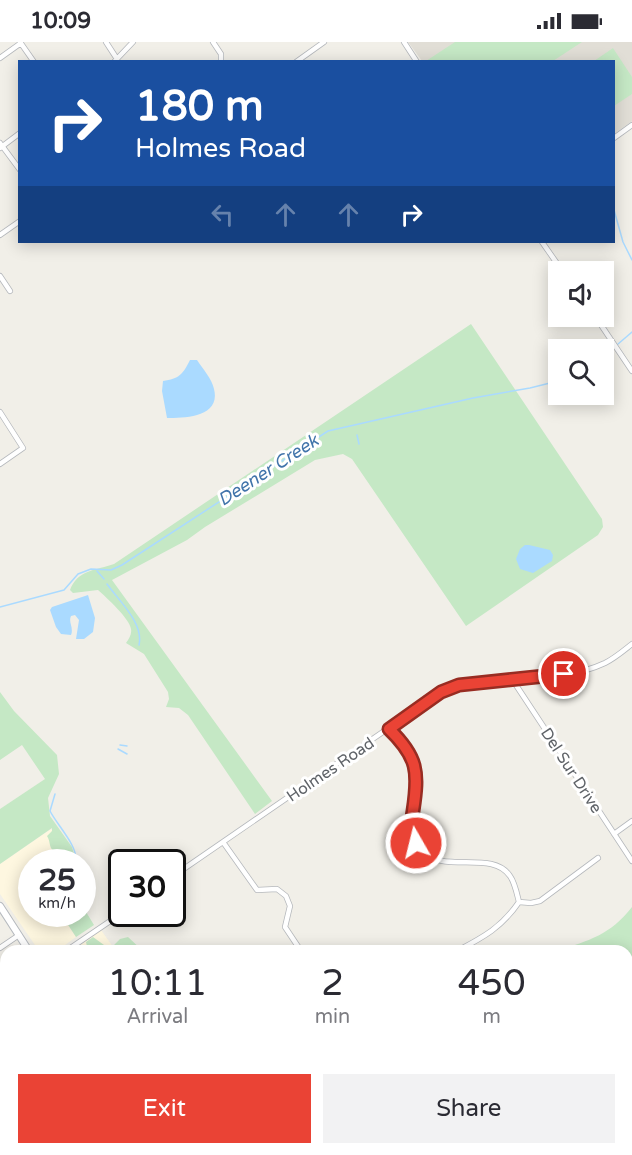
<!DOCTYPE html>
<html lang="en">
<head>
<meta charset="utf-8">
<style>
  body { margin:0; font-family:"Varela Round",sans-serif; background:#f2f2f3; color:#2b2b33; height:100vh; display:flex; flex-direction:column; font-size:22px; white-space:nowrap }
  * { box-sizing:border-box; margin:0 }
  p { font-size:20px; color:#7c7c81 }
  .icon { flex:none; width:33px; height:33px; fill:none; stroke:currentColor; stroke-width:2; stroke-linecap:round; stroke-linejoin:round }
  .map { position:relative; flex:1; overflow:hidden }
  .drawer { position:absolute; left:0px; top:903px; width:633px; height:210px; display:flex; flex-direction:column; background:#fff; border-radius:18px 18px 0 0; box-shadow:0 3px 15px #0003 }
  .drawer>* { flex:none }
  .banner { position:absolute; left:18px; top:18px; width:597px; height:183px; border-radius:0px; box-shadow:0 3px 15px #0003; background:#1a4fa0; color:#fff; overflow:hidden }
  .fabs { position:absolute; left:548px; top:219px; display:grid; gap:12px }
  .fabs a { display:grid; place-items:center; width:66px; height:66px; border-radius:0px; background:#fff; box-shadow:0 3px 15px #0003; font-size:30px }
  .speed { position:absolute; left:18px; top:807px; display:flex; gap:12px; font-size:30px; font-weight:700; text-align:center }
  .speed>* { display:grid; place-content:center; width:78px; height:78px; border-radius:50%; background:#fff; box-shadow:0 3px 15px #0003; line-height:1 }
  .speed small { font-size:15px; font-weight:400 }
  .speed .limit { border:3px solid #111; border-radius:9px; background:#fff; color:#111 }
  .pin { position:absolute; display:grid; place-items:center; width:51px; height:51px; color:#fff; margin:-26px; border:3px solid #fff; border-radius:50%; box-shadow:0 2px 6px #0007 }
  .me { position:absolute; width:66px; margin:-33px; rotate:352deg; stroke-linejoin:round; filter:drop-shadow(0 0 4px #0008) }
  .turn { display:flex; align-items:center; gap:21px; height:126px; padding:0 18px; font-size:27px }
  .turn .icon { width:78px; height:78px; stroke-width:2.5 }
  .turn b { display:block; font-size:42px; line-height:51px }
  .lanes { display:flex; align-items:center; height:57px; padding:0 18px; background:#0003; justify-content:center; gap:30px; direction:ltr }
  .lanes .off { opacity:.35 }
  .eta { display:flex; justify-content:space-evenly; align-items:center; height:102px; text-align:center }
  .eta b { font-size:36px; font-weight:600; line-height:42px }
  .cta { display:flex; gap:12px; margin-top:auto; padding:12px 18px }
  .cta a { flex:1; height:69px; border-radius:0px; background:#ea4335; color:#fff; font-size:24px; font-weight:600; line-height:69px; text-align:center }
  .cta a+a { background:#f2f2f3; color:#2b2b33 }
  .status { display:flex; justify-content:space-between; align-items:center; height:42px; padding:0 30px; background:#fff; direction:ltr }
  .status svg { height:16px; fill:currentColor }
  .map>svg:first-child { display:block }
  .commercial { fill:#fef7e0 }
  .education { fill:#e1ded6 }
  .green { fill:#c5e8c5 }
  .water { fill:#aadaff }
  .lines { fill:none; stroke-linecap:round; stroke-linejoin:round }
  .stream { stroke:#aadaff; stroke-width:1.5 }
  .street-casing { stroke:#b5b8bc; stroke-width:6 }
  .secondary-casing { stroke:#b6babf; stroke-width:8 }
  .street { stroke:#fff; stroke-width:4.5 }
  .secondary { stroke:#fff; stroke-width:6 }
  .route-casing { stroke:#982c22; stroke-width:15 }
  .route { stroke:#ea4335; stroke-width:10 }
  .labels { text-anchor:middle; stroke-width:6; stroke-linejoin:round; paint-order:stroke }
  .street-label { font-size:16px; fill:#5f6368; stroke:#fff }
  .water-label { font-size:18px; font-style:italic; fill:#4174aa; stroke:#fff }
</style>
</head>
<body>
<div class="status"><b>10:09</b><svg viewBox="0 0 49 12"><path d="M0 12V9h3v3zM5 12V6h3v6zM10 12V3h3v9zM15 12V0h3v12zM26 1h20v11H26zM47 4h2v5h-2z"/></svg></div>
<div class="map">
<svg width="632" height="1113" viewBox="0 0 632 1113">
  <rect width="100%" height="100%" fill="#f1efe8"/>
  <!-- commercial -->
  <path class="commercial" d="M51,787L74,820H32V872H61L76,895L57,909H39L0,852V822Z
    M101,888L116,909H72Z"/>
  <!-- education -->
  <path class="education" d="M408,0H632V79L614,92V20L422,19Z"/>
  <!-- green -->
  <path class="green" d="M455,0H582L553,19H426Z
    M613,6L632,35V52L614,64V20L594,19Z
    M471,282L602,477L603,485L598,493L466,584L352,417L343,412L315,418L205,485L187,498L112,538L272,759L255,772L188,673L179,666L166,665L169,657L168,650L144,612L126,601C129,597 132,592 131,587C130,577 106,555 98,548L73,551L70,548C77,528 97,528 114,522Z
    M0,650L14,669L57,713L59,732L48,756L50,774L72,805L75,815L71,820H67V814C63,812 53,810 51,806C49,801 50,799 47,794L52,789V786L0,822V767L45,737L22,703L0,718Z
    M83,865L94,883L76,895L61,872H82Z
    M632,865V1091L627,1093V909H557C590,898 610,893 632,865Z
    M93,895L104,903L109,909H88L86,900Z
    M128,895L143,909H116L113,904L120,897Z
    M258,1107H594L584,1113H255Z"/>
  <!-- water -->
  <path class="water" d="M190,318H197C203,327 212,337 214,347C221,375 185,376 167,376L162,349L163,339C179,337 183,332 190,318Z
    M525,503H529L550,508L553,513L552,519L533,531L520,527L516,517L520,507Z
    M88,553L95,576L93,590L84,597H76L79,578L75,573L71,574C68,580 74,586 71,593L61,592L56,585L50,568L52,565Z"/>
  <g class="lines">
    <!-- stream -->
    <path class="stream" d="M614,168L623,200L632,218
      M618,302L632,290
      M603,313L610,308
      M357,393L359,402
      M97,529L104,537
      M107,542C119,559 144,581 139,603
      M0,565L64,548L78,532L91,527L111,528L122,523L328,389L473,356L530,346L558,339
      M120,703L127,704
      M118,707L127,712
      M55,752L50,769C57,783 80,806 75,820
      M627,969L632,970
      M456,1113L460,1107"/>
    <!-- street casing -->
    <g class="street-casing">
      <path id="street" d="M20,0L34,20
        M106,0L117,17
        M213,0L221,12V20
        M404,0L417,20
        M0,16L21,1
        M114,20L133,0
        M296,20L324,0
        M614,96L632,83
        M0,101L20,128
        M0,106L20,91
        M0,193L20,179
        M542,200L563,230
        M0,234L10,249
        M595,274L632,329
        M0,370L23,406L0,422
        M512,637L632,819
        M389,687C400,697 412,708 415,724C421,753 400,783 421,808C443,833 492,807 510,834C515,841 517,852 519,860
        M614,792L632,779
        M223,800L257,848L277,847L286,854L290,864L285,885L301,909
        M172,835L441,650C493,628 554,645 605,621C615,616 623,609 632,602
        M0,906L19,893
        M66,909L122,871
        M457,909C484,895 502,885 519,860L531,861L540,859L598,816
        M0,1007L6,1002
        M0,1012L6,1021
        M0,1097L6,1093
        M63,1107L67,1113"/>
    </g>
    <!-- secondary casing -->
    <g class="secondary-casing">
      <path id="secondary" d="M0,864L29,909
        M177,1107L185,1113"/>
    </g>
    <!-- street -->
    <use href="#street" class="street"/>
    <!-- secondary -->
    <use href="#secondary" class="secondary"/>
  </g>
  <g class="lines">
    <!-- route casing -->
    <g class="route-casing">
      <path id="route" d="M416,801C410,789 411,781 413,769C419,730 418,715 389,687L441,650L459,643L564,632"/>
    </g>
    <!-- route -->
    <use href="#route" class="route"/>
  </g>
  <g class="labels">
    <!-- street labels -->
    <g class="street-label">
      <text transform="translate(330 727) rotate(-34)" y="6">Holmes Road</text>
      <text transform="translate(572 728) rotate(57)" y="6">Del Sur Drive</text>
    </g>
    <!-- water labels -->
    <g class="water-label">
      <text transform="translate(268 428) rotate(-33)" y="6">Deener Creek</text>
    </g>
  </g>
</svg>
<div class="fabs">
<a><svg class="icon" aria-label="sound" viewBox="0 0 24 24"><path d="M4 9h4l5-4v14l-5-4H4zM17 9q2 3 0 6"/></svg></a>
<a><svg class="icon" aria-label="search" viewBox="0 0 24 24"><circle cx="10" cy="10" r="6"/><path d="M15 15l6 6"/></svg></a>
</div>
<div class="speed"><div>25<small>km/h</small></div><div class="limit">30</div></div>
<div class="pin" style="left:564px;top:632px;background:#d93025"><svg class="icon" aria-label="arrive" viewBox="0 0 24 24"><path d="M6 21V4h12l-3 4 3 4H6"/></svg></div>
<svg class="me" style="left:416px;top:801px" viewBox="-20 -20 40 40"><circle r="17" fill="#ea4335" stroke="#fff" stroke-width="3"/><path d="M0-11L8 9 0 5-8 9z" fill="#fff"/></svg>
<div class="banner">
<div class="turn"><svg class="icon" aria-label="right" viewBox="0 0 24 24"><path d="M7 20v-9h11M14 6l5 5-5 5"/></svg><div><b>180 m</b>Holmes Road</div></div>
<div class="lanes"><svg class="icon off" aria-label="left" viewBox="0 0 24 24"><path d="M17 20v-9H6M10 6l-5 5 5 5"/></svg><svg class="icon off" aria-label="ahead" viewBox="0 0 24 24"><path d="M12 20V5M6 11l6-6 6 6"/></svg><svg class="icon off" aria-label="ahead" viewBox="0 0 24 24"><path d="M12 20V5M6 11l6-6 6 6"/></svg><svg class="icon" aria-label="right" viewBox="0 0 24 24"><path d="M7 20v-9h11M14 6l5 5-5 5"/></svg></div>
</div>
<section class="drawer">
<div class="eta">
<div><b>10:11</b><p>Arrival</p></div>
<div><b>2</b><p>min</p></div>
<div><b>450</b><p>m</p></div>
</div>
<div class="cta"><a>Exit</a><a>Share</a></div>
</section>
</div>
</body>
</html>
